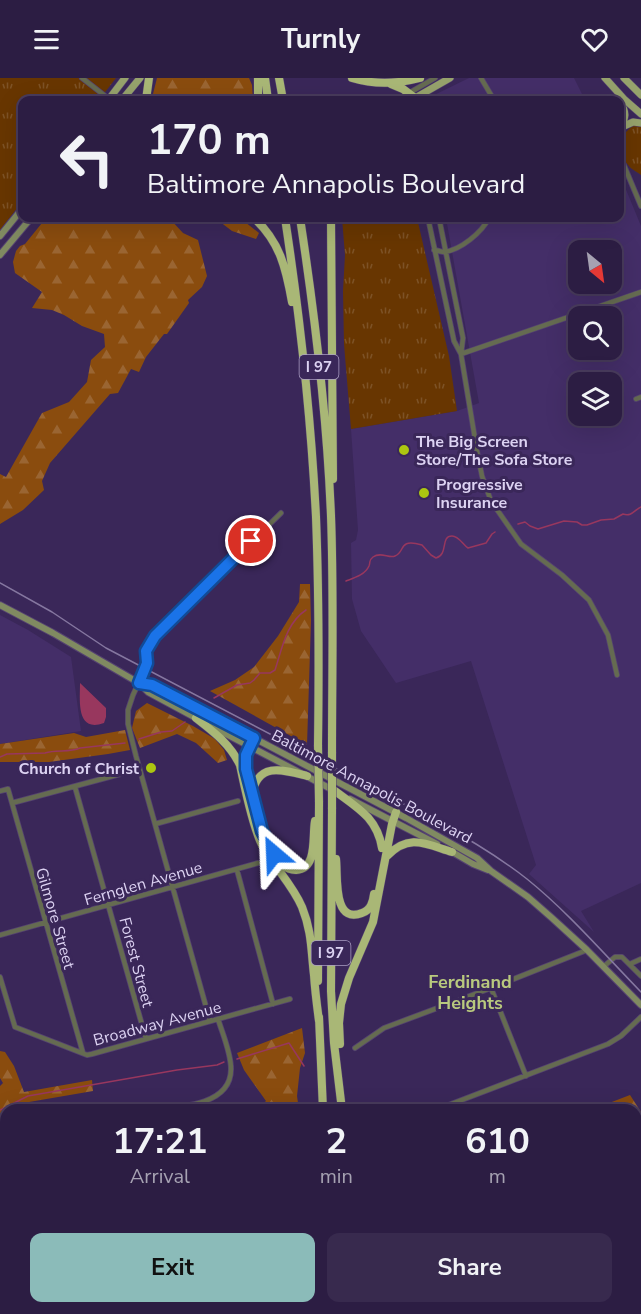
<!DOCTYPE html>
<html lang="en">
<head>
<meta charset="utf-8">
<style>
  body { margin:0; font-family:"Nunito Sans",sans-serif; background:#382a4e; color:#f1f3f6; height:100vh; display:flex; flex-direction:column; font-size:22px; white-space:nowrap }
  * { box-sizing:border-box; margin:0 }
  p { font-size:20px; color:#a6a2b2 }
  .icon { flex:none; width:33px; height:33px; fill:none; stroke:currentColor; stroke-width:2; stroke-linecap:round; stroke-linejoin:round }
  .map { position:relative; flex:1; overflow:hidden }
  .sheet { position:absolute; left:0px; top:1026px; width:642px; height:210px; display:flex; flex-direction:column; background:#2c1d43; border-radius:18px 18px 0 0; box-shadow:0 6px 24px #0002,0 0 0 2px #483b5c }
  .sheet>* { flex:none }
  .banner { position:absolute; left:18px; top:18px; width:606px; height:126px; border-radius:12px; box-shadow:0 6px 24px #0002,0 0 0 2px #483b5c; background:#2c1d43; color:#f1f3f6; overflow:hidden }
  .needle { width:39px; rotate:151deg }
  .tools { position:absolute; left:568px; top:162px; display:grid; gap:12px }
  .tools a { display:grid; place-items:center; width:54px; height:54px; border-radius:12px; background:#2c1d43; box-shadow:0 6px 24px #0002,0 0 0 2px #483b5c; font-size:30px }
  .pin { position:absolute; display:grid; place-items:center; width:51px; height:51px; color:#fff; margin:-26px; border:3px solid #fff; border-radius:50%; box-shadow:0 2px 6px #0007 }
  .me { position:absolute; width:66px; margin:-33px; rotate:334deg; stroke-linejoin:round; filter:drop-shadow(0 0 4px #0008) }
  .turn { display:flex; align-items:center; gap:21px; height:126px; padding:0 30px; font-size:27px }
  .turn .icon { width:78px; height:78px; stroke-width:2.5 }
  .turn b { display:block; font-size:42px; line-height:51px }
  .eta { display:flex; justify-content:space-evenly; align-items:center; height:102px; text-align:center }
  .eta b { font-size:36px; font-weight:700; line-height:42px }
  .cta { display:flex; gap:12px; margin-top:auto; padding:12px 30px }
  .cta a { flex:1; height:69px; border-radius:12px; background:#8bbbb9; color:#111; font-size:24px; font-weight:700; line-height:69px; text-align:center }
  .cta a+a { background:#382a4e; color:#f1f3f6 }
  header { display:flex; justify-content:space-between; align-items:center; height:78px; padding:0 30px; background:#2c1d43; font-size:27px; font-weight:700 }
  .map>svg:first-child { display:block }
  .built { fill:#442e68; fill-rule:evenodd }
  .grass { fill:url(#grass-tufts) }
  .forest { fill:url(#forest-firs) }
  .water { fill:#98375e }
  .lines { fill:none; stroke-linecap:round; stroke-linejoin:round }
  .stream { stroke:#98375e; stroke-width:1.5 }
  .minor-casing { stroke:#544271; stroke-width:6 }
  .secondary-casing { stroke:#544271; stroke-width:8 }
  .primary-casing { stroke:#544271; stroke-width:8 }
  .motorway-casing { stroke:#544271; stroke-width:9 }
  .minor { stroke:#656b51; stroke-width:4.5 }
  .secondary { stroke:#808a61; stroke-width:6 }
  .primary { stroke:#96a26c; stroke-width:7 }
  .motorway { stroke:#a9b776; stroke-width:8 }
  .tram { stroke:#8577a0; stroke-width:1.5 }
  .motorway-bridge-casing { stroke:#544271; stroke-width:9; stroke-linecap:butt }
  .motorway-bridge { stroke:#a9b776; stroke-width:8 }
  .route-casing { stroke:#114b97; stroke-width:15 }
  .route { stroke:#1a73e8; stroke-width:10 }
  .poi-dot { fill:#acc611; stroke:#3a2759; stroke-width:2 }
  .labels { text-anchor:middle; stroke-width:6; stroke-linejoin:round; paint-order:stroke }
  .shield { fill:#3a2759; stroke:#ab9fc4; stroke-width:1.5 }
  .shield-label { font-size:15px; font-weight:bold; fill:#dcd2f2 }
  .poi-label { font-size:16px; font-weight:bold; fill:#dcd2f2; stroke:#3a2759; text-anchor:start }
  .street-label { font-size:16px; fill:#dcd2f2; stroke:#3a2759 }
  .neighbourhood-label { font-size:18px; font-weight:bold; fill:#b9c97e; stroke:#3a2759 }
</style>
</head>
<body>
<header><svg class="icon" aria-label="menu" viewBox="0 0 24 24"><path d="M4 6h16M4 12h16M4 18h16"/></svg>Turnly<svg class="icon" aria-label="heart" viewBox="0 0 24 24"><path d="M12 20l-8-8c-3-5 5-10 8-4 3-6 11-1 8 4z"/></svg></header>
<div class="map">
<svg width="641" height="1236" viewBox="0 0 641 1236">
  <defs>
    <pattern id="grass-tufts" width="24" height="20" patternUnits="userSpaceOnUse" patternTransform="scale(1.5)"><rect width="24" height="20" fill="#683601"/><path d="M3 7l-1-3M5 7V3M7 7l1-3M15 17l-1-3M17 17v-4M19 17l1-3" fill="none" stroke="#7d5226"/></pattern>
    <pattern id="forest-firs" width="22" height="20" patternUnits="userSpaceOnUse" patternTransform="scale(1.5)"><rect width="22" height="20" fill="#8a4c0e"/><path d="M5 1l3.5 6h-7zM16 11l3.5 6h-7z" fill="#9a6532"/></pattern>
  </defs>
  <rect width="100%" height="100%" fill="#3a2759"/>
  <!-- built -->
  <path class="built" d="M469,0H574L585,22H424Z
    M620,97L641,148V805L581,833L594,854L529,796L536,787L471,583L396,605L361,553L352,521L351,465L356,462L358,452L351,351L457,333L479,325L446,140H620ZM579,172H612V206H579ZM579,238H612V272H579ZM579,304H612V338H579Z
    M0,537L28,552L71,579L81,653L0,666Z"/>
  <!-- grass -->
  <path class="grass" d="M0,0H116L99,22H22V124L0,152Z
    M633,47L641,48V97C638,94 632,92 629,88C622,81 620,69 620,60Z
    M342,140H417L449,278L457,333L351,351L344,266L343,213L345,177Z"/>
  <!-- forest -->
  <path class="forest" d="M157,0H249L252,7L253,22H154L153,16Z
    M46,140H169L183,155L198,162L207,198L202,209L188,222L189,225L167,256H164L146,279L139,294L131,291L118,315L110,316L50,385L42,403L44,412L23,432L0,446V396L6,399L42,335L69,324L87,304L91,282L105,269L104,256L82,248L64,237L52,232L32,230L42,214L15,195L13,184L16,173L20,168L25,166Z
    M215,140H240L259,155L256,161L232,153Z
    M300,506H310L311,543L307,667L210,613L235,602L254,589L278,558L299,524Z
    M147,625L193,648L215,661L224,672L227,682L218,685L196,665L177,656L140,670L132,650L136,633Z
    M125,652L130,672L108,676L49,684H0V666L74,655L86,659Z
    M302,950L305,975L300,990L297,1018L299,1032H256L266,1023L244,992L237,975Z
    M0,973L5,974L14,988L24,1014L92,1002L93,1013L29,1024L11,1032H6V1035L0,1037V1008L3,1005L0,1000Z
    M630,1017L641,1034V1120H636V1032H591Z"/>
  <!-- water -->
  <path class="water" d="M80,605L106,630V639L104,645C76,655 80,623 80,605Z"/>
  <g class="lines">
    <!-- stream -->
    <path class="stream" d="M518,446L525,444L530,448L538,451L564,443L577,444L582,447H587L601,442L614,441L623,436C632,439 634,432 641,429
      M346,503C354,500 365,497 369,488C371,483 368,483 373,479C381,473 389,481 395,478C406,474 397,460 422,467L431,477L436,480C449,476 440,458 452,458C459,458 463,467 468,470L486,465L492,456L495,454
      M214,620L237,607L250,605L254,602L260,595H270L275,592C282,571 286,545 306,532
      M139,661L161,654L172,653L185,644
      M0,679L7,676L45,675C56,671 69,675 80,670L125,665
      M237,981L289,965L304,988
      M0,1032L28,1018L177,992L217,987L224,984
      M636,1065L641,1064"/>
    <!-- minor casing -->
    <g class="minor-casing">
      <path id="minor" d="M82,0L109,21
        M481,0L494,22
        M409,15L435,0
        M620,78L641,128
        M428,140L454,263L461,276
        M439,140L463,260L461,276L477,373L482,398L491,423L521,466L562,497L589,522L608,557L617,597
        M434,172C435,172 443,174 444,174C461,172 482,154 489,140
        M461,276L641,214
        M636,321L641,319
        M75,709L146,961
        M0,713L8,711L83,975
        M12,725L139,691
        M155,746L238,723
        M237,792L273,926
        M0,857L258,785
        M630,886L641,881
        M603,889L615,879H622L641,898
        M0,899L15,949L87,977L92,976L290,921
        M491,910L526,998
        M210,943L136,678L128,646V632L133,617L147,587L145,575L147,569L160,553L281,435
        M355,970L384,950L491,910L587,872
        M446,1028L608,966L621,958L641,939
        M141,1032C168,1029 231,1032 231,991C231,975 223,957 218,941
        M0,1072L6,1069
        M0,1091L6,1094
        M0,1178L6,1180
        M636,1215L641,1212
        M154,1230L162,1236
        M471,1230L479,1236
        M628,1230L632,1236
        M199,1236L203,1230
        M509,1236L520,1230
        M602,1236L612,1230"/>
    </g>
    <!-- secondary casing -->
    <g class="secondary-casing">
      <path id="secondary" d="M0,158L22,131
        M0,177L31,140
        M0,527L53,555L139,605L148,614L198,641
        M139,605L152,607L174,618L406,740L477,780L491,793L528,819L552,840L587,872L641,927
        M207,646L333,712
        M350,721L437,766
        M449,772L473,786L488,792"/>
    </g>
    <!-- primary casing -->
    <g class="primary-casing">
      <path id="primary" d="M605,0L624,21L641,36
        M624,0L641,17
        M415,20L450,0
        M110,22L109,21L125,0
        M122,22L140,0
        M620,25C627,34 626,40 620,50
        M622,49L633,44L641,45"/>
    </g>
    <!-- motorway casing -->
    <g class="motorway-casing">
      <path id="motorway" d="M265,0L268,22
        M279,0L283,22
        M352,0C375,7 397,6 420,0
        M391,6L403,11L415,20L408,22
        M146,22L149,0
        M258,22V0
        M254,140C280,164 286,190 292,224
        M285,140C300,239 311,339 316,439C319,515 319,591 318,667
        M300,140C315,238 327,338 331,438C334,516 332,595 332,674
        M331,140L333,401
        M196,640C214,654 230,666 240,687C245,710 252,747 262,767C274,789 292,806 302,829C312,854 311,872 314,897C315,913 317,928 319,943
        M247,696C244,682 247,672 253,660
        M335,713C358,730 377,740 382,770
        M252,716C258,683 284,692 307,698
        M332,731L331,913L334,965L342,1032
        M273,776C279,784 285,792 296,792C318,791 312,758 315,743
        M387,778C409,755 426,766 452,774
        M336,781C338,796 332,847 362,835C371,832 373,824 374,816
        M318,903L319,724
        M319,939L323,1032
        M340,966L339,945L341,926L349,900L373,844L392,746L396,734
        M361,1230L363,1236
        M389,1230L391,1236"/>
    </g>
    <!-- minor -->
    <use href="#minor" class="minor"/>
    <!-- secondary -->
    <use href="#secondary" class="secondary"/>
    <!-- primary -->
    <use href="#primary" class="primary"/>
    <!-- motorway -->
    <use href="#motorway" class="motorway"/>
    <!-- tram -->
    <path class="tram" d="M0,505L52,534L106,570L438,744C469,761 499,779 527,801C568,834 604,876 641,914"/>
    <!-- motorway-bridge casing -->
    <g class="motorway-bridge-casing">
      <path id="motorway-bridge" d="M318,667L319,724
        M332,731V674"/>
    </g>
    <!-- motorway-bridge -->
    <use href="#motorway-bridge" class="motorway-bridge"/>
  </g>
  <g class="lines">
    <!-- route casing -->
    <g class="route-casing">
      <path id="route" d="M251,463L155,558L146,573L147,585L139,605L152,607L254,660L246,677V691L262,753L274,776"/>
    </g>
    <!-- route -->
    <use href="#route" class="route"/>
  </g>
  <!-- markers -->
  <g class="poi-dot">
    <circle cx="404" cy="372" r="6"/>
    <circle cx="424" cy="415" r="6"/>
    <circle cx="151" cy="690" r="6"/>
  </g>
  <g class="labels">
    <!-- shield labels -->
    <g class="shield">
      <rect x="299.5" y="277" width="39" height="24" rx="4.5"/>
      <rect x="311.5" y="863" width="39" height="24" rx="4.5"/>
    </g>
    <g class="shield-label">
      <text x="319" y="294">I 97</text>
      <text x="331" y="880">I 97</text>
    </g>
    <!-- poi labels -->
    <g class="poi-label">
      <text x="416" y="369">The Big Screen<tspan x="416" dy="18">Store/The Sofa Store</tspan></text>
      <text x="436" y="412">Progressive<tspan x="436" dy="18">Insurance</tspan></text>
      <text x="139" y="696" text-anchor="end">Church of Christ</text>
    </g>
    <!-- street labels -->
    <g class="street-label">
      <text transform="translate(372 708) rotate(28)" y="6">Baltimore Annapolis Boulevard</text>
      <text transform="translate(143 805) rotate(-16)" y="6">Fernglen Avenue</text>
      <text transform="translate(56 840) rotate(74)" y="6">Gilmore Street</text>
      <text transform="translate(137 884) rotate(75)" y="6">Forest Street</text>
      <text transform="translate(157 945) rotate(-15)" y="6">Broadway Avenue</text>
    </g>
    <!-- neighbourhood labels -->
    <g class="neighbourhood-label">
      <text x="470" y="910">Ferdinand<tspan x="470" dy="21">Heights</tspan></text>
    </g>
  </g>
</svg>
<div class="tools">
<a><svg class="needle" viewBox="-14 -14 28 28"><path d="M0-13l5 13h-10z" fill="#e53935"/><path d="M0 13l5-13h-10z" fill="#a6a2b2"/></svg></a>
<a><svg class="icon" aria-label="search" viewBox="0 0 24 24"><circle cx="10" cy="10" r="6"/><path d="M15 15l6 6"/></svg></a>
<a><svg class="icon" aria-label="layers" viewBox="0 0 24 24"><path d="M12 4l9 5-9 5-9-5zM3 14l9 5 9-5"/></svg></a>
</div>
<div class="pin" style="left:251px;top:463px;background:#d93025"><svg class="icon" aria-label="arrive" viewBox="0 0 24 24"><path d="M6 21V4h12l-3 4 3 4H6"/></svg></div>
<svg class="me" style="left:274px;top:776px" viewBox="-20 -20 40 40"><path d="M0-17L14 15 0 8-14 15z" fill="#1a73e8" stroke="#fff" stroke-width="4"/></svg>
<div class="banner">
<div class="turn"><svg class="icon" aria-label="left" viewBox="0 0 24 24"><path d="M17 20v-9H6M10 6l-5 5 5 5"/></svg><div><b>170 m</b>Baltimore Annapolis Boulevard</div></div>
</div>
<section class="sheet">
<div class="eta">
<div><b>17:21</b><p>Arrival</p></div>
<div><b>2</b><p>min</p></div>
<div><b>610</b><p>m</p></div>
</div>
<div class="cta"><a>Exit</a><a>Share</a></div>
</section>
</div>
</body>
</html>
